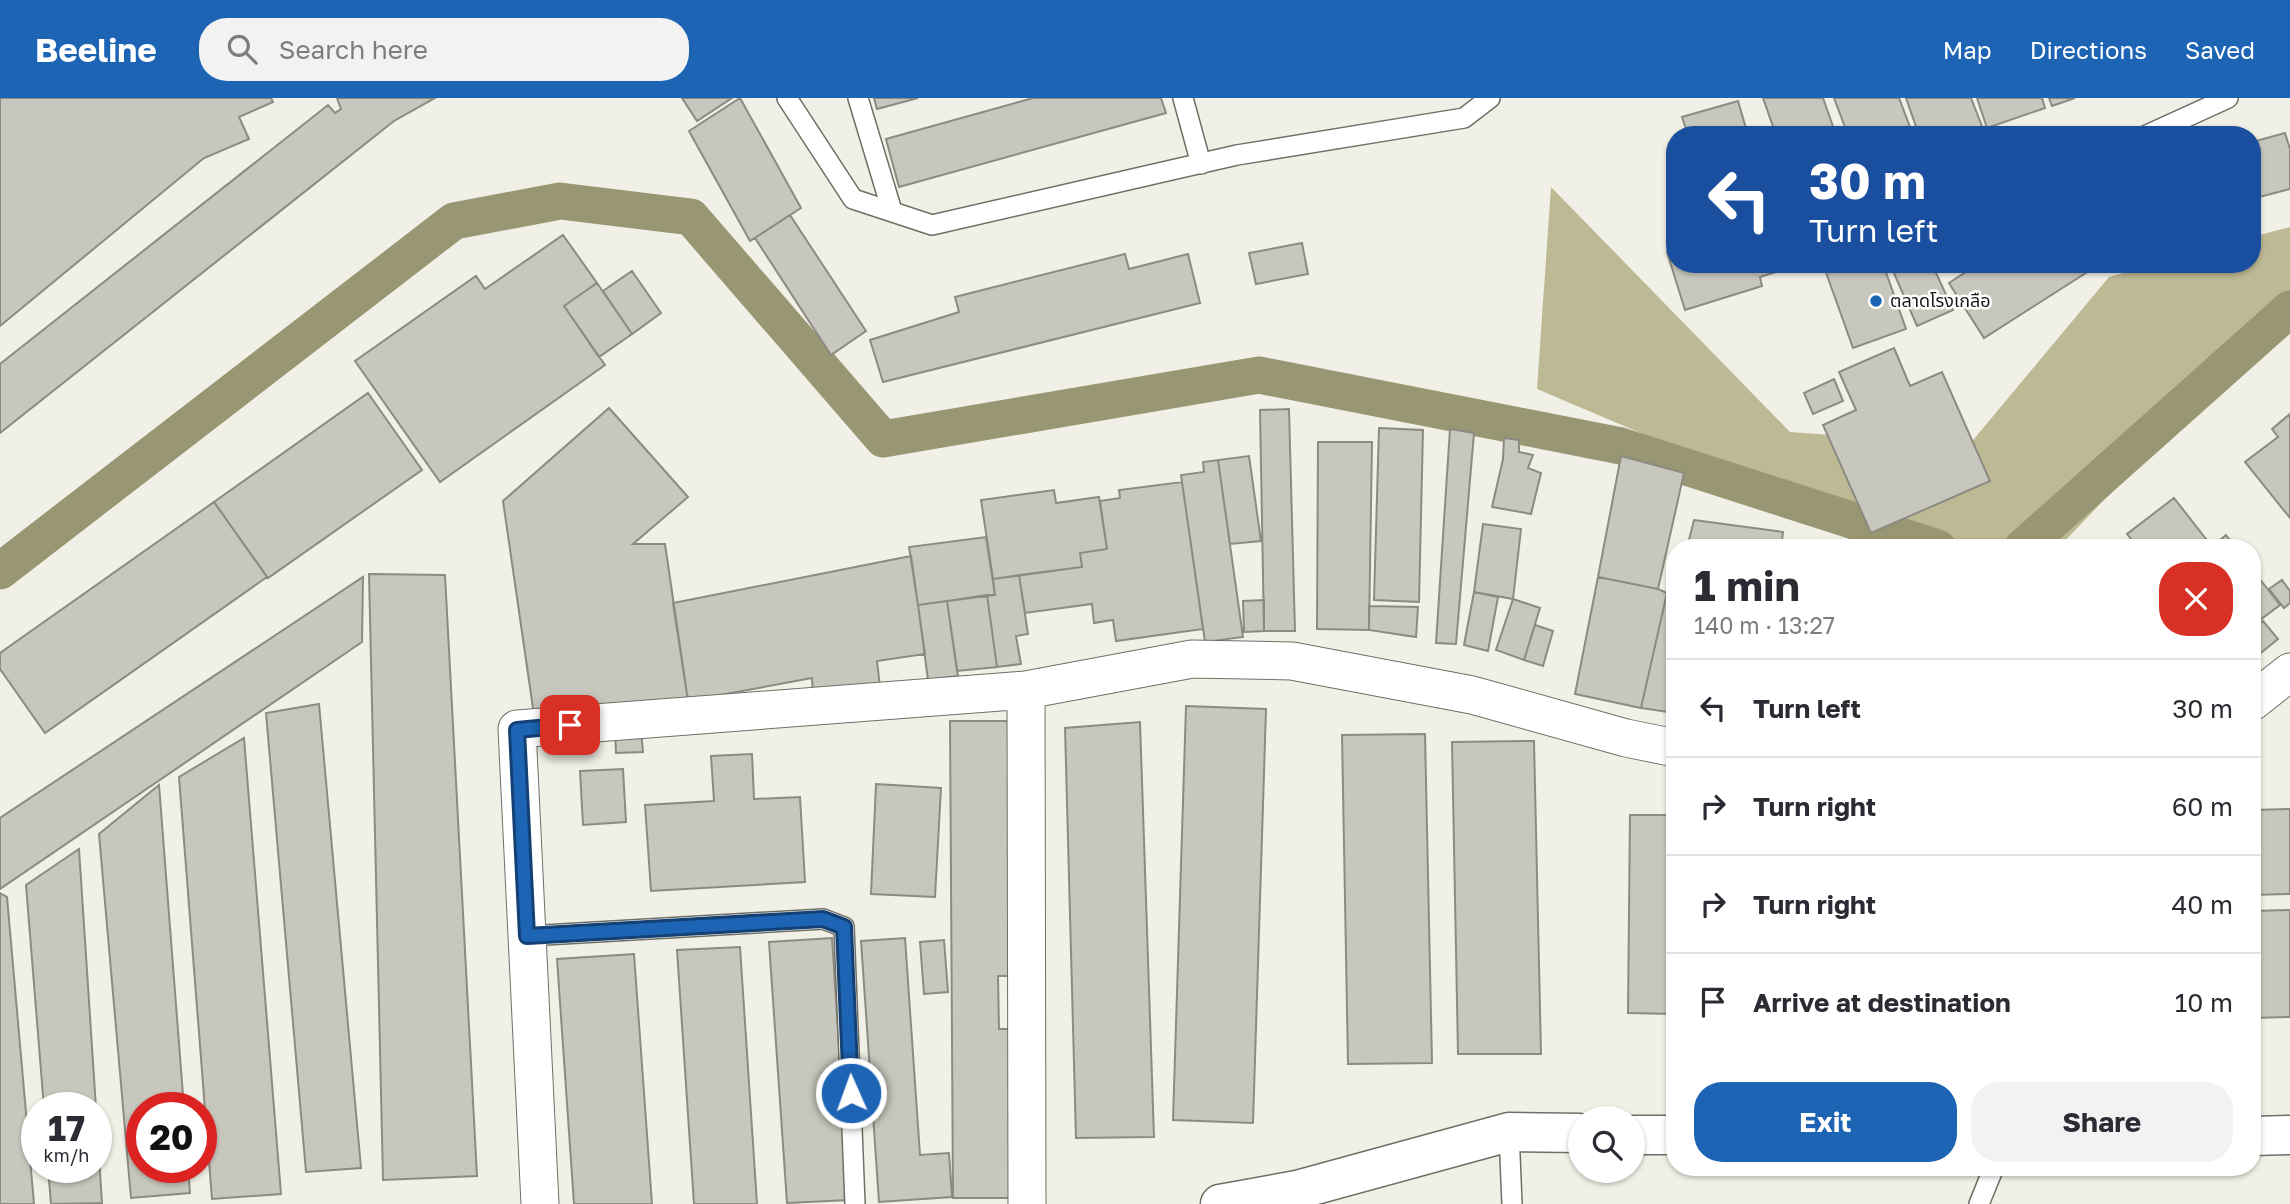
<!DOCTYPE html>
<html lang="en">
<head>
<meta charset="utf-8">
<style>
  body { margin:0; font-family:"Golos Text","Noto Sans Thai",sans-serif; background:#f2f2f3; color:#2b2b33; height:100vh; display:flex; flex-direction:column; font-size:26px; white-space:nowrap }
  * { box-sizing:border-box; margin:0 }
  p { font-size:23px; color:#7c7c81 }
  .icon { flex:none; width:38px; height:38px; fill:none; stroke:currentColor; stroke-width:2; stroke-linecap:round; stroke-linejoin:round }
  .map { position:relative; flex:1; overflow:hidden }
  .side { position:absolute; left:1666px; top:441px; width:595px; height:637px; display:flex; flex-direction:column; background:#fff; border-radius:28px; box-shadow:0 2px 5px #0004 }
  .side>* { flex:none }
  .hud { position:absolute; left:1666px; top:28px; width:595px; height:147px; border-radius:28px; box-shadow:0 2px 5px #0004; background:#1a4fa0; color:#fff; overflow:hidden }
  .controls { position:absolute; left:1568px; top:1008px; display:grid; gap:14px }
  .controls a { display:grid; place-items:center; width:77px; height:77px; border-radius:50%; background:#fff; box-shadow:0 2px 5px #0004; font-size:35px }
  .speed { position:absolute; left:21px; top:994px; display:flex; gap:14px; font-size:35px; font-weight:700; text-align:center }
  .speed>* { display:grid; place-content:center; width:91px; height:91px; border-radius:50%; background:#fff; box-shadow:0 2px 5px #0004; line-height:1 }
  .speed small { font-size:18px; font-weight:400 }
  .speed .limit { border:10px solid #d22; background:#fff; color:#111 }
  .pin { position:absolute; display:grid; place-items:center; width:60px; height:60px; color:#fff; margin:-30px; border-radius:14px; box-shadow:0 4px 10px #0006 }
  .me { position:absolute; width:77px; margin:-38px; rotate:358deg; stroke-linejoin:round; filter:drop-shadow(0 0 5px #0008) }
  .turn { display:flex; align-items:center; gap:24px; height:147px; padding:0 28px; font-size:32px }
  .turn .icon { width:91px; height:91px; stroke-width:2.5 }
  .turn b { display:block; font-size:49px; line-height:60px }
  .round { display:grid; place-items:center; flex:none; width:74px; height:74px; border-radius:28px; background:#f2f2f3 }
  .headline { display:flex; align-items:center; justify-content:space-between; height:119px; padding:0 28px }
  h1 { font-size:42px; font-weight:700; line-height:52px }
  .cta { display:flex; gap:14px; margin-top:auto; padding:14px 28px }
  .cta a { flex:1; height:80px; border-radius:28px; background:#1d64b4; color:#fff; font-size:28px; font-weight:700; line-height:80px; text-align:center }
  .cta a+a { background:#f2f2f3; color:#2b2b33 }
  ul { padding:0; list-style:none }
  li { display:flex; align-items:center; gap:21px; height:98px; padding:0 28px; border-top:2px solid #e1e1e2 }
  li div { flex:1 }
  li b { display:block; font-size:26px }
  li em { font-style:normal }
  header { display:flex; align-items:center; gap:42px; box-sizing:border-box; height:98px; padding:0 35px; background:#1d64b4; color:#fff }
  header strong { font-size:33px }
  nav { display:flex; gap:38px; margin-inline-start:auto; font-size:24px }
  .search { width:490px; height:63px; background:#f2f2f3; display:flex; align-items:center; gap:18px; box-sizing:border-box; padding:0 24px; border-radius:28px; color:#7c7c81; font-size:26px }
  .map>svg:first-child { display:block }
  .forest { fill:#bcb994 }
  .lines { fill:none; stroke-linecap:round; stroke-linejoin:round }
  .canal { stroke:#999773; stroke-width:37 }
  .building { fill:#c8c7bd; stroke:#8b8b81; stroke-width:2 }
  .service-casing { stroke:#6f6f66; stroke-width:22 }
  .minor-casing { stroke:#6f6f66; stroke-width:39 }
  .tertiary-casing { stroke:#6f6f66; stroke-width:41 }
  .service { stroke:#fff; stroke-width:19 }
  .minor { stroke:#fff; stroke-width:37 }
  .tertiary { stroke:#fff; stroke-width:38 }
  .route-casing { stroke:#134175; stroke-width:18 }
  .route { stroke:#1d64b4; stroke-width:12 }
  .poi-dot { fill:#1d64b4; stroke:#fff; stroke-width:2.5 }
  .labels { text-anchor:middle; stroke-width:5; stroke-linejoin:round; paint-order:stroke }
  .poi-label { font-size:18px; fill:#181814; stroke:#fff; text-anchor:start }
</style>
</head>
<body>
<header>
<strong>Beeline</strong>
<div class="search"><svg class="icon" aria-label="search" viewBox="0 0 24 24"><circle cx="10" cy="10" r="6"/><path d="M15 15l6 6"/></svg>Search here</div>
<nav><a>Map</a><a>Directions</a><a>Saved</a></nav>
</header>
<div class="map">
<svg width="2290" height="1106" viewBox="0 0 2290 1106">
  <rect width="100%" height="100%" fill="#f1f0e6"/>
  <!-- forest -->
  <path class="forest" d="M1551,89L1790,334L1969,347L2109,179L2155,166H2252V139L2290,129V208L2058,450H1911L1537,291Z"/>
  <g class="lines">
    <!-- canal -->
    <path class="canal" d="M2022,450L2290,211
      M0,473L454,123L560,103L691,119L883,341L1259,277L1621,348L1938,450"/>
  </g>
  <!-- building -->
  <path class="building" d="M0,0H271L273,4L239,19L249,41L204,60L0,228Z
    M337,0H435L394,23L0,335V266L328,7L335,15L341,11Z
    M682,0H732L697,23Z
    M740,0L801,110L750,143L689,33Z
    M874,0H918L877,11Z
    M1033,0H1161L1166,15L899,89L886,41Z
    M1763,0H1823L1836,37H1776Z
    M1834,0H1899L1913,37H1848Z
    M1906,0H1971L1983,31L1967,37H1919Z
    M1977,0H2042L2045,10L1987,30Z
    M2049,0H2075L2052,8Z
    M1738,3L1748,37H1688L1682,19Z
    M2285,35L2290,51V91L2252,101V44Z
    M790,117L866,233L831,257L755,140Z
    M563,137L597,185L564,208L605,267L440,384L355,263L476,178L485,191Z
    M1302,145L1308,176L1256,186L1249,155Z
    M1675,152V166H1802L1760,179L1762,188L1685,212L1667,154Z
    M1125,156L1129,171L1188,156L1200,205L883,284L870,242L959,214L955,199Z
    M1823,166H1883L1906,231L1853,250Z
    M1890,166H1932L1953,212L1917,228Z
    M1978,166H2100L1984,240L1949,185Z
    M632,173L661,215L632,236L603,193Z
    M597,185L632,236L599,259L564,208Z
    M1894,250L1910,288L1942,274L1990,383L1871,435L1823,327L1856,312L1839,274Z
    M1834,281L1843,303L1813,316L1804,295Z
    M368,295L422,372L268,480L214,404Z
    M609,310L688,399L633,446H665L688,603L535,624L503,403Z
    M1289,311L1295,533H1264L1260,312Z
    M2290,316V420L2245,364L2278,339L2272,331Z
    M1379,330L1423,332L1419,504L1374,502Z
    M1450,331L1474,335L1456,546L1436,545Z
    M1504,340L1519,342V354L1533,357L1528,370L1541,375L1531,416L1492,409L1503,361Z
    M1318,344H1372L1369,532L1317,531Z
    M1249,358L1261,443L1230,446L1218,362Z
    M1621,358L1684,375L1658,491L1598,479Z
    M1218,362L1243,539L1205,544L1181,377L1204,374L1203,364Z
    M1182,384L1203,531L1116,543L1113,522L1094,525L1092,506L1025,515L1019,477L1082,469L1080,455L1107,451L1100,403L1120,400L1119,392Z
    M1054,392L1056,405L1099,399L1107,451L1080,455L1082,469L993,481L981,402Z
    M2174,400L2213,450H2138L2127,436Z
    M214,404L267,479L45,635L0,571V555Z
    M1694,422L1783,434L1781,450H1687Z
    M1483,426L1521,431L1513,501L1474,494Z
    M2226,437L2236,450H2215L2213,448Z
    M986,439L995,497L918,507L909,449Z
    M911,458L925,556L877,563L880,589L813,598L812,580L688,603L673,505Z
    M2252,471L2280,507L2256,525L2252,519Z
    M369,476L445,477L477,1078L383,1082Z
    M1019,477L1028,536L1016,538L1021,566L997,569L987,497H995L993,481Z
    M363,479L362,544L0,791V720Z
    M1598,479L1658,491L1667,495L1641,610L1575,596Z
    M2282,482L2290,493V505L2284,510L2269,491Z
    M1474,494L1498,499L1488,553L1464,547Z
    M1667,495L1675,497V615L1641,610Z
    M987,497L997,569L957,573L947,503Z
    M1513,501L1540,510L1524,562L1496,552Z
    M1264,502V533L1244,534L1243,503Z
    M947,503L958,578L928,582L918,507Z
    M1369,508L1418,509L1416,539L1369,532Z
    M2263,523L2278,541L2252,562V531Z
    M1535,527L1553,533L1543,568L1524,562Z
    M319,606L361,1070L306,1074L266,615Z
    M1186,608L1266,611L1253,1025L1173,1022Z
    M950,623H1009L1010,878H998L999,931H1010L1011,1100H953Z
    M1140,624L1154,1039L1076,1040L1065,630Z
    M641,632L643,654L616,655L615,633Z
    M1425,636L1432,965L1348,966L1342,637Z
    M244,640L281,1096L212,1101L179,679Z
    M1534,643L1541,956H1458L1452,644Z
    M752,656L754,701L800,699L805,784L651,793L645,707L714,703L711,658Z
    M623,671L626,724L583,727L580,673Z
    M876,686L941,690L935,799L871,796Z
    M159,687L184,1010H142V1069H188L190,1095L131,1100L99,736Z
    M2290,711V796L2252,797V712Z
    M1630,717H1675V916L1628,915Z
    M79,751L96,1010H44L26,787Z
    M0,795L7,799L34,1106H0Z
    M2290,812V919L2252,920V813Z
    M832,840L849,1102L787,1105L769,844Z
    M905,840L920,1057L949,1055L952,1099L879,1104L861,843Z
    M944,842L948,894L924,896L920,844Z
    M740,849L757,1106H694L677,852Z
    M634,856L652,1106H574L557,861Z
    M96,1012L102,1105L51,1106L48,1069H96Z"/>
  <g class="lines">
    <!-- service casing -->
    <g class="service-casing">
      <path id="service" d="M787,0L853,101L932,127L1237,57L1464,20L1490,0
        M858,0L892,113
        M1183,0L1201,66
        M2147,37L2228,0
        M527,838L823,821L844,829L855,1106
        M1509,1034L1512,1106
        M1979,1106L1994,1069"/>
    </g>
    <!-- minor casing -->
    <g class="minor-casing">
      <path id="minor" d="M1026,592L1027,1106
        M2252,604L2290,574
        M540,1106L517,631L1026,592L1192,561L1292,563L1472,597L1626,640L1675,650"/>
    </g>
    <!-- tertiary casing -->
    <g class="tertiary-casing">
      <path id="tertiary" d="M1633,1037H1675
        M2252,1038L2290,1037
        M1220,1106L1297,1092L1509,1034L1580,1035"/>
    </g>
    <!-- service -->
    <use href="#service" class="service"/>
    <!-- minor -->
    <use href="#minor" class="minor"/>
    <!-- tertiary -->
    <use href="#tertiary" class="tertiary"/>
  </g>
  <g class="lines">
    <!-- route casing -->
    <g class="route-casing">
      <path id="route" d="M570,627L517,632L527,838L823,821L844,829L851,995"/>
    </g>
    <!-- route -->
    <use href="#route" class="route"/>
  </g>
  <!-- markers -->
  <circle class="poi-dot" cx="1876" cy="203" r="7"/>
  <g class="labels">
    <!-- poi labels -->
    <g class="poi-label">
      <text x="1890" y="209">ตลาดโรงเกลือ</text>
    </g>
  </g>
</svg>
<div class="controls">
<a><svg class="icon" aria-label="search" viewBox="0 0 24 24"><circle cx="10" cy="10" r="6"/><path d="M15 15l6 6"/></svg></a>
</div>
<div class="speed"><div>17<small>km/h</small></div><div class="limit">20</div></div>
<div class="pin" style="left:570px;top:627px;background:#d93025"><svg class="icon" aria-label="arrive" viewBox="0 0 24 24"><path d="M6 21V4h12l-3 4 3 4H6"/></svg></div>
<svg class="me" style="left:851px;top:995px" viewBox="-20 -20 40 40"><circle r="17" fill="#1d64b4" stroke="#fff" stroke-width="3"/><path d="M0-11L8 9 0 5-8 9z" fill="#fff"/></svg>
<div class="hud">
<div class="turn"><svg class="icon" aria-label="left" viewBox="0 0 24 24"><path d="M17 20v-9H6M10 6l-5 5 5 5"/></svg><div><b>30 m</b>Turn left</div></div>
</div>
<section class="side">
<div class="headline"><div><h1>1 min</h1><p>140 m · 13:27</p></div><a class="round" style="background:#d93025;color:#fff"><svg class="icon" aria-label="close" viewBox="0 0 24 24"><path d="M6 6l12 12M18 6L6 18"/></svg></a></div>
<ul>
<li><svg class="icon" aria-label="left" viewBox="0 0 24 24"><path d="M17 20v-9H6M10 6l-5 5 5 5"/></svg><div><b>Turn left</b></div><em>30 m</em></li>
<li><svg class="icon" aria-label="right" viewBox="0 0 24 24"><path d="M7 20v-9h11M14 6l5 5-5 5"/></svg><div><b>Turn right</b></div><em>60 m</em></li>
<li><svg class="icon" aria-label="right" viewBox="0 0 24 24"><path d="M7 20v-9h11M14 6l5 5-5 5"/></svg><div><b>Turn right</b></div><em>40 m</em></li>
<li><svg class="icon" aria-label="arrive" viewBox="0 0 24 24"><path d="M6 21V4h12l-3 4 3 4H6"/></svg><div><b>Arrive at destination</b></div><em>10 m</em></li>
</ul>
<div class="cta"><a>Exit</a><a>Share</a></div>
</section>
</div>
</body>
</html>
